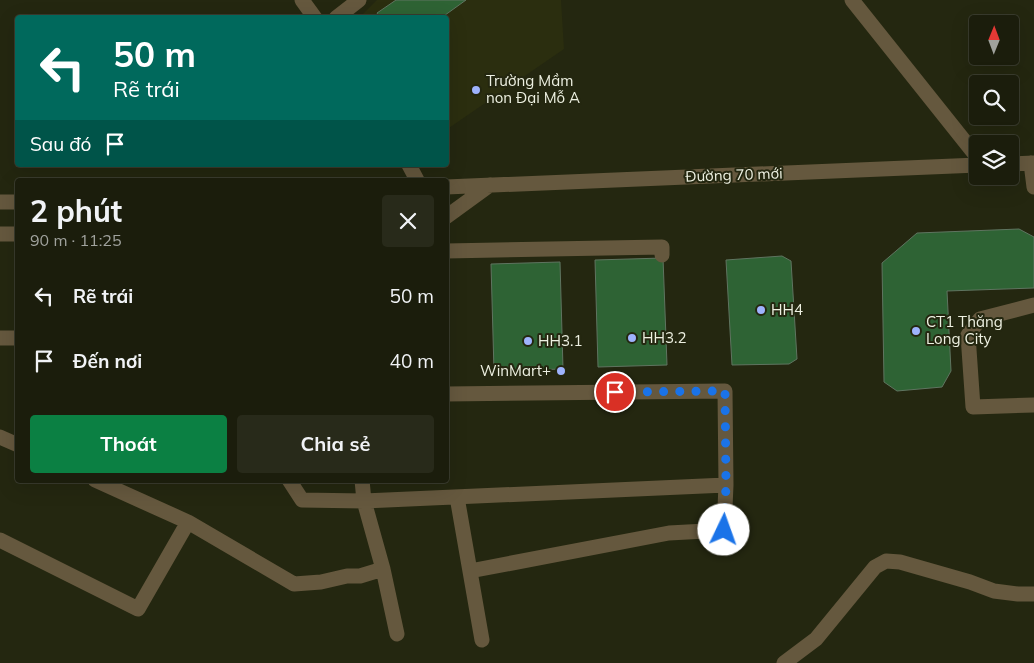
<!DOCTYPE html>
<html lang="vi">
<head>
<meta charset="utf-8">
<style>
  body { margin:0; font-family:Mulish,sans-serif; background:#282a1a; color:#f1f3f6; height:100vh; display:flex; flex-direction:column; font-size:19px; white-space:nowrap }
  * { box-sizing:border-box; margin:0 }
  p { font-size:16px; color:#a0a29d }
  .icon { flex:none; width:28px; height:28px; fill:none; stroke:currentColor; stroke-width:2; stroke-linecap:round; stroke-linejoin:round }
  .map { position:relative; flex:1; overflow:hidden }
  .panel { position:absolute; left:15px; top:178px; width:434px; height:305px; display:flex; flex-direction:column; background:#1b1d0c; border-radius:5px; box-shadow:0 5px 20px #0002,0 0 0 1px #393b2d }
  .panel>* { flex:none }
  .top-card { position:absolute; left:15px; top:15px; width:434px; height:152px; border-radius:5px; box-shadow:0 5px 20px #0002,0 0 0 1px #393b2d; background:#00695c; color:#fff; overflow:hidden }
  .needle { width:32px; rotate:1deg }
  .fabs { position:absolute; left:969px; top:15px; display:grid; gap:10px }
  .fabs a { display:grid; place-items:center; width:50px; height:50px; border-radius:5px; background:#1b1d0c; box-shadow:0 5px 20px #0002,0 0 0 1px #393b2d; font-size:25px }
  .pin { position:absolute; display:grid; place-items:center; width:42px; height:42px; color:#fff; margin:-21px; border:2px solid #fff; border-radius:50%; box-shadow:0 1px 5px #0007 }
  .me { position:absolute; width:55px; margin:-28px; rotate:3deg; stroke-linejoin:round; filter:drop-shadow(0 0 4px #0008) }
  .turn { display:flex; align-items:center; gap:18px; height:105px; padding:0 15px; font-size:22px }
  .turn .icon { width:65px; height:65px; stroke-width:2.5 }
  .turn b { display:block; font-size:35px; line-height:42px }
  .then { display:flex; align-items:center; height:48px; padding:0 15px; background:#0003; gap:10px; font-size:19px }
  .round { display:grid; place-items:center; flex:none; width:52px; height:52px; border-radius:5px; background:#282a1a }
  .overview { display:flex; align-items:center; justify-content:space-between; height:85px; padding:0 15px }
  h1 { font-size:30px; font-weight:700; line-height:38px }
  .primary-button { display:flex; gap:10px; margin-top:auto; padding:10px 15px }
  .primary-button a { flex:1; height:58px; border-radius:5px; background:#0b8043; color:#fff; font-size:20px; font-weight:700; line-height:58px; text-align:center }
  .primary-button a+a { background:#282a1a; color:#f1f3f6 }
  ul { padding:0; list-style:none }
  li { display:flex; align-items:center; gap:15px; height:65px; padding:0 15px }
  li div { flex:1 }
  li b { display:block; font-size:19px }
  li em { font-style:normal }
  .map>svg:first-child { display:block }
  .built { fill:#2b2e0f }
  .building { fill:#2e6334; stroke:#5f7460 }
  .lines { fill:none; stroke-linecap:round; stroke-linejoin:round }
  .minor { stroke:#65583e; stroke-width:15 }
  .route { stroke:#1a73e8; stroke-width:9; stroke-dasharray:0 16.2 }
  .poi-dot { fill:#9eb3fd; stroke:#242710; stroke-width:2 }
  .labels { text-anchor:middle; stroke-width:4; stroke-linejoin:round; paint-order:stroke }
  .poi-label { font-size:15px; fill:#edf0e1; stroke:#242710; text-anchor:start }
  .street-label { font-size:15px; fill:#edf0e1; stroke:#242710 }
</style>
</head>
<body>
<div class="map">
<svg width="1034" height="663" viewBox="0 0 1034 663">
  <rect width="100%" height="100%" fill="#242710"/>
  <!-- built -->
  <path class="built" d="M377,0H561L564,49L446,130V18H359Z"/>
  <!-- building -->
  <path class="building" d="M396,0H466L441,18H380L377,13Z
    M1019,229L1034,237V288L947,291L951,371L942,387L897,391L884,382L882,263L917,233Z
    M782,256L791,261L797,359L789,364L732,365L726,260Z
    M663,258L667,365L598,367L595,260Z
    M560,262L563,369L494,371L491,264Z"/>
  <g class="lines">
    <!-- minor -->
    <path class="minor" d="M302,0L315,18
      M852,0L978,158
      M336,18L359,0
      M1031,163L1034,187
      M1010,164L1034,163
      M409,165L417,180
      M446,187L978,165
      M0,202H18
      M446,217L490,185
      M0,234H18
      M446,251L662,247V255
      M1034,305L980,319L968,335L973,407L1034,405
      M0,338H18
      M446,394L725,391L726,485L724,530L669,533L470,571
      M0,437L18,445
      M95,480L188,522L294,584L321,582L347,576H360L383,569L364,501L362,480
      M289,480L302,500L364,501L726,485
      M457,497L482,640
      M0,540L138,609L188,522
      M383,569L397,634
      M784,663L816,639L875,567L886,561L900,562L970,582L994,591L1018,594H1034"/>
  </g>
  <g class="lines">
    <!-- route -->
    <path class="route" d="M615,392L725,391L726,485L724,530"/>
  </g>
  <!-- markers -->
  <g class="poi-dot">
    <circle cx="476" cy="90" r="5"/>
    <circle cx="761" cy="310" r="5"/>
    <circle cx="916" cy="331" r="5"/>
    <circle cx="632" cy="338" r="5"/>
    <circle cx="528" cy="341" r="5"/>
    <circle cx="561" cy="371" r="5"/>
  </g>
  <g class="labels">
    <!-- poi labels -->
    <g class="poi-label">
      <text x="486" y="86">Trường Mầm<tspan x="486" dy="17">non Đại Mỗ A</tspan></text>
      <text x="771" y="315">HH4</text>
      <text x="926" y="327">CT1 Thăng<tspan x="926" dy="17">Long City</tspan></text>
      <text x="642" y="343">HH3.2</text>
      <text x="538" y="346">HH3.1</text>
      <text x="551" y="376" text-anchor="end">WinMart+</text>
    </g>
    <!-- street labels -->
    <g class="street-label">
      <text transform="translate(734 175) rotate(-2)" y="5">Đường 70 mới</text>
    </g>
  </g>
</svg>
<div class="fabs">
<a><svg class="needle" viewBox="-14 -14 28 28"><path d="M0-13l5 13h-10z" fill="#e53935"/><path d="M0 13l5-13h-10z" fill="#a0a29d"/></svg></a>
<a><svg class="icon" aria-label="search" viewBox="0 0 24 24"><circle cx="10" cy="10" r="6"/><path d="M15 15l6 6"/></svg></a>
<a><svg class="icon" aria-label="layers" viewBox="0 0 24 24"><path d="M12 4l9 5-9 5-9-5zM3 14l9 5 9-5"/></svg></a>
</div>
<div class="pin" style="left:615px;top:392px;background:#d93025"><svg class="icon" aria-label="arrive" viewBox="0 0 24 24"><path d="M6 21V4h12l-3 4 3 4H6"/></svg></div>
<svg class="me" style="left:724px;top:530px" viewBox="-20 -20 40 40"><circle r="19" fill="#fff"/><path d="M0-13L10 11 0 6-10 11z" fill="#1a73e8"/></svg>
<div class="top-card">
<div class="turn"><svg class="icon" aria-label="left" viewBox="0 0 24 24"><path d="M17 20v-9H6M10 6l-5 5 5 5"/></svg><div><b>50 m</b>Rẽ trái</div></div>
<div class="then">Sau đó<svg class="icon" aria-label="arrive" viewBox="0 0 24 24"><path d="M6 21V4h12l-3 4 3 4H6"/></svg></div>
</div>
<section class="panel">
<div class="overview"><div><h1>2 phút</h1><p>90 m · 11:25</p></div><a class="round"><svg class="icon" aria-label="close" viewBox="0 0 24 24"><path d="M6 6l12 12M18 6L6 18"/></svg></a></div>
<ul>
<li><svg class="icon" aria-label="left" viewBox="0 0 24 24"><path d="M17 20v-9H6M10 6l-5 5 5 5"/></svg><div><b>Rẽ trái</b></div><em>50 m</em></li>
<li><svg class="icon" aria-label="arrive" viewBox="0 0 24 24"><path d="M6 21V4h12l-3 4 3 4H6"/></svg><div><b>Đến nơi</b></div><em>40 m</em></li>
</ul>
<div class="primary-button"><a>Thoát</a><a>Chia sẻ</a></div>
</section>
</div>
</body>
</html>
